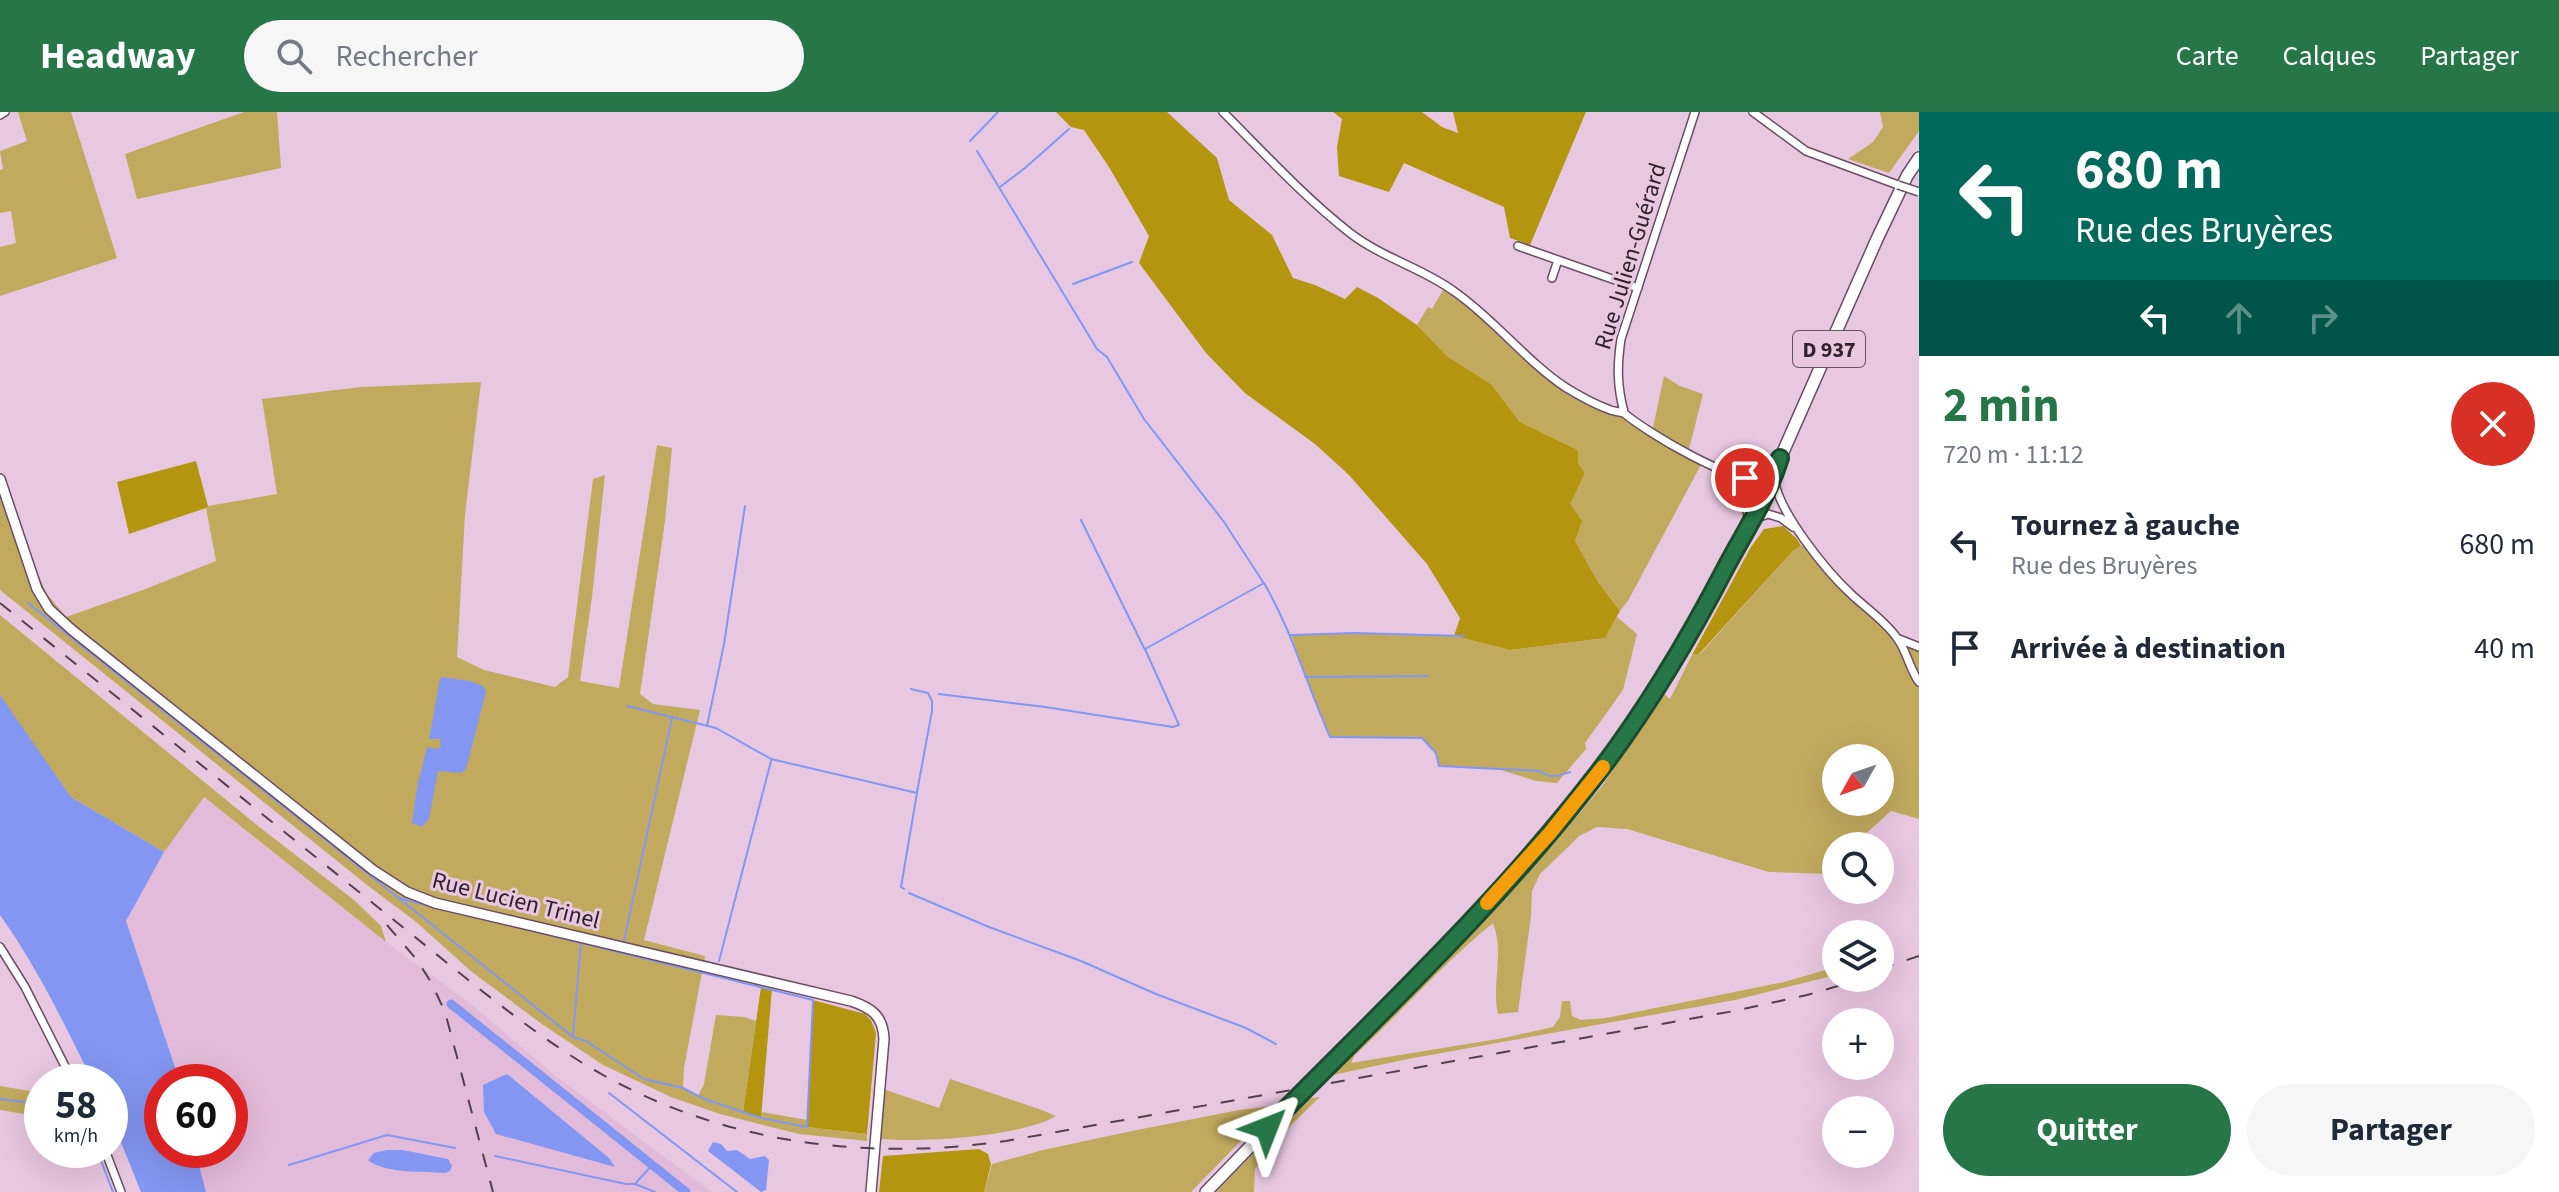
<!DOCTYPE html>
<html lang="fr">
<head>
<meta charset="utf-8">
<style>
  body { margin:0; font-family:"Source Sans 3",sans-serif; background:#f6f6f7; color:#1f2937; height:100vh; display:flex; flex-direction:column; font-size:30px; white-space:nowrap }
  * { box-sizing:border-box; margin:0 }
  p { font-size:26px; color:#747a83 }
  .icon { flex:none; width:44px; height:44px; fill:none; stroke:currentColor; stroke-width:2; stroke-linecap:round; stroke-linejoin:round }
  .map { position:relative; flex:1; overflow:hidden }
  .panel { display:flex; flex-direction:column; background:#fff; width:640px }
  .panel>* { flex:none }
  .hud { background:#00695c; color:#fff; overflow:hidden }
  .needle { width:52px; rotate:230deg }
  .fabs { position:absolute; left:1822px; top:632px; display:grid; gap:16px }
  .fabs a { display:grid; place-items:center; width:72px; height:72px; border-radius:50%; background:#fff; box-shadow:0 8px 32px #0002; font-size:40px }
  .speed { position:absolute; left:24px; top:952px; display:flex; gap:16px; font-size:40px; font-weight:700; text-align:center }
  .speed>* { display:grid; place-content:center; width:104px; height:104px; border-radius:50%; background:#fff; box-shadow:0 8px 32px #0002; line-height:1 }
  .speed small { font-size:20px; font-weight:400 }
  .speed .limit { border:12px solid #d22; background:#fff; color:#111 }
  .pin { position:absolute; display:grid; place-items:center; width:68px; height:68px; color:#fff; margin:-34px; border:4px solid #fff; border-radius:50%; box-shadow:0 2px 8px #0007 }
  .me { position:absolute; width:88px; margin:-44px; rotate:45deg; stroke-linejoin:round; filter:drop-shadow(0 0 6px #0008) }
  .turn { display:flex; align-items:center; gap:28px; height:168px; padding:0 24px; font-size:36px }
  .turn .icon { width:104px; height:104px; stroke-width:2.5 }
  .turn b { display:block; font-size:56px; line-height:68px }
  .lanes { display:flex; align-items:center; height:76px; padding:0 24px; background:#0003; justify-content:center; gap:40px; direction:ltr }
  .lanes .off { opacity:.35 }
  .round { display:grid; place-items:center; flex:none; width:84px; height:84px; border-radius:42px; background:#f6f6f7 }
  .overview { display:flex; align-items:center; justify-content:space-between; height:136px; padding:0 24px }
  h1 { font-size:48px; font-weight:700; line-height:60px; color:#277647 }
  .button { display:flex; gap:16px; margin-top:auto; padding:16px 24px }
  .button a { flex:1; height:92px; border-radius:48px; background:#277647; color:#fff; font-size:32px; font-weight:700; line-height:92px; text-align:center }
  .button a+a { background:#f6f6f7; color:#1f2937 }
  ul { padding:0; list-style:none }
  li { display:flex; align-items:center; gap:24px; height:104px; padding:0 24px }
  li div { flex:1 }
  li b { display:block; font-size:30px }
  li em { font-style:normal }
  header { display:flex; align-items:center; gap:48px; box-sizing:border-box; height:112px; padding:0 40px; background:#277647; color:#fff }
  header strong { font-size:38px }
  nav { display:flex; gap:44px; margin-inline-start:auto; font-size:28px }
  .search { width:560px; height:72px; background:#f6f6f7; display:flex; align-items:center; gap:20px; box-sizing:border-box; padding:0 28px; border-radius:44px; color:#747a83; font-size:30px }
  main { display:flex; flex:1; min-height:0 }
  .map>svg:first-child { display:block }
  .built { fill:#e3bbda }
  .green { fill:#c1aa5e; fill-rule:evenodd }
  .forest { fill:#b4950f }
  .water { fill:#8397f2 }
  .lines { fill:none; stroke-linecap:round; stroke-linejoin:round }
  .stream { stroke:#8397f2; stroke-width:2 }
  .canal { stroke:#8397f2; stroke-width:9 }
  .minor-casing { stroke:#6a4d64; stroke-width:10 }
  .tertiary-casing { stroke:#6a4d64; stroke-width:12 }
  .primary-casing { stroke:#6a4d64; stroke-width:14 }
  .minor { stroke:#fff; stroke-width:7 }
  .tertiary { stroke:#fff; stroke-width:9 }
  .primary { stroke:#fff; stroke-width:11 }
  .rail { stroke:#51404d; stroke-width:2; stroke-dasharray:14 14; stroke-linecap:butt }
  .minor-bridge-casing { stroke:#6a4d64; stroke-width:10; stroke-linecap:butt }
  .minor-bridge { stroke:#fff; stroke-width:7 }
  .route-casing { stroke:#194d2e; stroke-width:20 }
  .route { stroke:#277647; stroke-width:14 }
  .slow { stroke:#f59e0b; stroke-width:14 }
  .labels { text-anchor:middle; stroke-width:6; stroke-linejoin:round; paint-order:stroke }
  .shield { fill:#e8c7e1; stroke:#665462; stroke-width:2 }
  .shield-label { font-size:22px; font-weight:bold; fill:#2f222c }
  .street-label { font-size:24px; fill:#2f222c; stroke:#e8c7e1 }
</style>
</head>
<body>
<header>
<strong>Headway</strong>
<div class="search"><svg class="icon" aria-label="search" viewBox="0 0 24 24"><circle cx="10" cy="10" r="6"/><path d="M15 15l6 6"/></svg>Rechercher</div>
<nav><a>Carte</a><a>Calques</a><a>Partager</a></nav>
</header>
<main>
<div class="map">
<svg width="1919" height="1080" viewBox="0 0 1919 1080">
  <rect width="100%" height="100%" fill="#e8c7e1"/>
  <!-- built -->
  <path class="built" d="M203,685L386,830L471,892L557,965L712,1080H205L194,1038H230V970H180L126,810L81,814L164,740Z"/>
  <!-- green -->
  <path class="green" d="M18,0H71L117,146L0,184V135L16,131L11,99L0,101V58L3,57L0,39L27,29Z
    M244,0H277L281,56L137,87L125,42Z
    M1880,0H1919V19L1889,61L1848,47L1873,30L1883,15Z
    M1446,173L1566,275L1624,300L1652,320L1664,264L1680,274L1703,282L1688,341L1703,349L1629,487L1620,499L1598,470L1575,429L1569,392L1585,361L1578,351V338L1520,310L1491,272L1447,244L1417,213L1428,195L1432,197Z
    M481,270L465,402L457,545L484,558L555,575L568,565L593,367L605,363L592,485L580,569L619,576L657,333L672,336L665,409L640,582L653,592L700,598L644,828L705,844L684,956L683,976L698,984L704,972L716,903L744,905L756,909L743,1000L760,1006L762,1000L807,1008V1015L867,1022V1029L799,1022L720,1002L671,985L603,953L539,910L472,860L415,809L367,773L0,478V364L3,363L27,439L47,482L66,505L140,479L216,449L206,396L208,394L277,382L262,287L361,275Z
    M1807,431L1835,465L1897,526L1919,534V707L1891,699L1852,734H1836V751L1829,762L1769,760L1627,717L1597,715L1579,724L1568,735L1540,762L1532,779L1531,804L1518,900L1498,902C1491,874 1505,842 1493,811C1443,851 1402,900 1355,943L1351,951L1504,926L1553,915L1560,905L1562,889H1570L1572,904L1581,908L1606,906L1784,870L1836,855V863L1735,888L1408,947L1328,964L1455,837L1578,703L1603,673L1663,581L1670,587L1692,543L1700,542L1794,438ZM1836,646H1880V690H1836Z
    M0,503L258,714L354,788L381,814L386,830L204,685L164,740L71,685L10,599L0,583Z
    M1617,505L1637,522L1623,578L1585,631L1586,637L1557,671L1536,669L1501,658L1439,654L1436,641L1421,626L1330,625L1313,586L1291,523L1354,521L1454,524L1510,538L1605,526Z
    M950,967L1042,998L1056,1004C1021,1025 916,1032 875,1026L880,976L939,996Z
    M0,974L42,981V1005L0,998Z
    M1320,985L1291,1013L1255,1057L1254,1080H1216L1306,987Z
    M1275,994L1191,1080H984L992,1052L1043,1038L1127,1020L1239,998Z"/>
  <!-- forest -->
  <path class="forest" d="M1056,0H1167L1217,46L1229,88L1272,123L1293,166L1315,173L1345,187L1357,175L1378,186L1417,213L1447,244L1491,272L1520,310L1578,338V351L1585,361L1570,392L1582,409L1575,429L1598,470L1620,499L1605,526L1510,538L1454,524L1460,506L1427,452L1349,363L1315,332L1245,281L1206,241L1139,151L1149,124L1109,55L1084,18L1071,15Z
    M1333,0H1422L1442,15L1458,21L1453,0H1586L1530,133L1510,126L1504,95L1404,51L1389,80L1339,64L1337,35L1342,7Z
    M196,349L208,394L206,396L129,422L117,370Z
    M1783,414L1797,427L1801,434L1794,438L1699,542L1692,543L1751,435L1764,417Z
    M761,875L772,877L761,1006L743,1000Z
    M813,888L865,902L871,908L876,921L867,1022L807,1015Z
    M979,1037L988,1042L991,1052L984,1080H879L883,1044Z"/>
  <!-- water -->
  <path class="water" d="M442,565L470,569L483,574L486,580L466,657L461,661L438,659L429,707L422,715L412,711L417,675L427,635L436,637L441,635L440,627H429L440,567Z
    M0,583L71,685L164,740L126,809L180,970H162V1038H195L206,1080H141L110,1003V970H93C65,913 37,855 0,803Z
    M507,962L609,1046L615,1055L496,1022L484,1000L483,973Z
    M713,1030L721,1032L727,1039L737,1038L750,1047L765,1044L769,1048L766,1078L761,1080L708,1039Z
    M387,1038H403L448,1047L452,1054L450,1059L445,1061C422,1059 386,1062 368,1048L374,1041Z"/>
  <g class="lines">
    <!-- stream -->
    <path class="stream" d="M970,29L998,0
      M977,39L1097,237L1107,245L1144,307L1224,410L1263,470
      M1000,75L1025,56L1069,17
      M1073,172L1132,150
      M1081,408L1144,536
      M28,491L573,925L586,929L644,967L683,976L704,987L761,1006L807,1015L813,888L513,814
      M1291,523L1354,521L1464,524
      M1305,565L1428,564
      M911,577L928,581L932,589V599L917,680
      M939,582L1045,595L1173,615L1179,613L1145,537L1264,471C1292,519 1307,573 1330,625L1422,626L1436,641L1439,654L1540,659C1550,667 1558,664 1570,660
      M627,594L716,616L771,647L917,681L901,775L904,777
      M707,614L724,532L745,394
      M909,781L989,815L1081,849L1156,882L1246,916L1276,932
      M399,786L433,795
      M624,829L672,606
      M719,849L771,649
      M573,924L581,831
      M609,981L737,1080
      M0,987L42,992
      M97,1038L113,1080
      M495,1044L626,1072H635L652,1053
      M289,1053L387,1023L455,1036
      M635,1072L655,1080"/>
    <!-- canal -->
    <path class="canal" d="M451,892L686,1080"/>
    <!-- minor casing -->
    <g class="minor-casing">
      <path id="minor" d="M1223,0C1264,41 1304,85 1350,121C1384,147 1423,156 1455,180C1495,208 1525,248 1565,275C1578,283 1594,292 1608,297C1613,300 1621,299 1625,302C1647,320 1732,372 1760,366C1762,366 1768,362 1770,361
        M1753,0L1806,39L1898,73
        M0,3L5,0
        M1518,134L1638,176
        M1552,166L1558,148
        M1624,300C1617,274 1617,254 1621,227L1695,0
        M1715,356C1729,370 1748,386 1748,407
        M1774,366C1778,400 1827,460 1852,483C1866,496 1886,510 1897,526C1907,539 1909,556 1919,570
        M1754,407L1768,402L1781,406L1793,415
        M1899,527L1919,535
        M0,835L25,875L73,970
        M105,1038L121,1080"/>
    </g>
    <!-- tertiary casing -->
    <g class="tertiary-casing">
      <path id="tertiary" d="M0,367L37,477L49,497L72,518L373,758L407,780L435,791L851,889C872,896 883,904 884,927L871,1080"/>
    </g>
    <!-- primary casing -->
    <g class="primary-casing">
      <path id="primary" d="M1206,1080L1516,760L1567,701L1621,630L1678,544L1753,408L1877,127L1907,64L1919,46"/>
    </g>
    <!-- minor -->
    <use href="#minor" class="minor"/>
    <!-- tertiary -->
    <use href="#tertiary" class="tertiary"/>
    <!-- primary -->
    <use href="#primary" class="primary"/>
    <!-- rail -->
    <path class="rail" d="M0,491L482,879C521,909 560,939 603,963C727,1032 867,1049 1006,1029L1734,899L1807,883L1865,866
      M387,813L417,848L431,870L445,900L493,1080
      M1880,857L1919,844"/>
    <!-- minor-bridge casing -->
    <g class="minor-bridge-casing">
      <path id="minor-bridge" d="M1898,73L1919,80"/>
    </g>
    <!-- minor-bridge -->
    <use href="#minor-bridge" class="minor-bridge"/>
  </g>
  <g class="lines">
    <!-- route casing -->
    <g class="route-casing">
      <path id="route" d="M1267,1016C1376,905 1491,798 1587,675C1641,607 1686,532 1726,455C1745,419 1768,385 1780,346C1770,362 1764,367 1745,366"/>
    </g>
    <!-- route -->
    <use href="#route" class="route"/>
    <!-- slow -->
    <path class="slow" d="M1487,791L1550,721L1603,655"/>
  </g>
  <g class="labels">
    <!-- shield labels -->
    <rect class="shield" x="1793" y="219" width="72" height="36" rx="6"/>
    <g class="shield-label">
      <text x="1829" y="245">D 937</text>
    </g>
    <!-- street labels -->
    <g class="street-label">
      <text transform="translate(1630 144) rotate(-73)" y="8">Rue Julien-Guérard</text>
      <text transform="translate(516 788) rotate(14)" y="8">Rue Lucien Trinel</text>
    </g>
  </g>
</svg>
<div class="fabs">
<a><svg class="needle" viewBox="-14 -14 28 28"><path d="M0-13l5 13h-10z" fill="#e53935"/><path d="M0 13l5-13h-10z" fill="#747a83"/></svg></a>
<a><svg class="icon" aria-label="search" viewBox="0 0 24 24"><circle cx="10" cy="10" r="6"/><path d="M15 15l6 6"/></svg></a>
<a><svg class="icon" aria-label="layers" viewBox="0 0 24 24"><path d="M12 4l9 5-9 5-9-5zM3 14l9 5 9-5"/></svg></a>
<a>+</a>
<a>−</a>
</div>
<div class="speed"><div>58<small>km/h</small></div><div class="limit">60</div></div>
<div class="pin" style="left:1745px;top:366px;background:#d93025"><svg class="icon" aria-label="arrive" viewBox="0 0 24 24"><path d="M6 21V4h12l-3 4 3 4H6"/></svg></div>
<svg class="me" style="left:1267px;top:1016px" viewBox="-20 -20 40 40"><path d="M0-17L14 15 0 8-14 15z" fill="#277647" stroke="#fff" stroke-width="4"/></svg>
</div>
<section class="panel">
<div class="hud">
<div class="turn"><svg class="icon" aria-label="left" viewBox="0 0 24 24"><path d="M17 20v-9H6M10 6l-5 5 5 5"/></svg><div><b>680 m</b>Rue des Bruyères</div></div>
<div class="lanes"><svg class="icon" aria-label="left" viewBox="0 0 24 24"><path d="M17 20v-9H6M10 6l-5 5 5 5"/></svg><svg class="icon off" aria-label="ahead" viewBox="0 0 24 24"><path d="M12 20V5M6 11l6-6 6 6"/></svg><svg class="icon off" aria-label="right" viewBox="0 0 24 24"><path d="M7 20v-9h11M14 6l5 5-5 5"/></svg></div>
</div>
<div class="overview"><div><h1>2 min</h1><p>720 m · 11:12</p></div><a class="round" style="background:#d93025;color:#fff"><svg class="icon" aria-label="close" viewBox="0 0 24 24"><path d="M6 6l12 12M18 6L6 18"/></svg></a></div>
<ul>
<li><svg class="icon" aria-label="left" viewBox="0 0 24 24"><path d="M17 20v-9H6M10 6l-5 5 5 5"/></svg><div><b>Tournez à gauche</b><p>Rue des Bruyères</p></div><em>680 m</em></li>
<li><svg class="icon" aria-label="arrive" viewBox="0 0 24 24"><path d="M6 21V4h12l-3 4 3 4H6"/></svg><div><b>Arrivée à destination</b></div><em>40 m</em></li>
</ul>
<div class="button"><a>Quitter</a><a>Partager</a></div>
</section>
</main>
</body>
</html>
